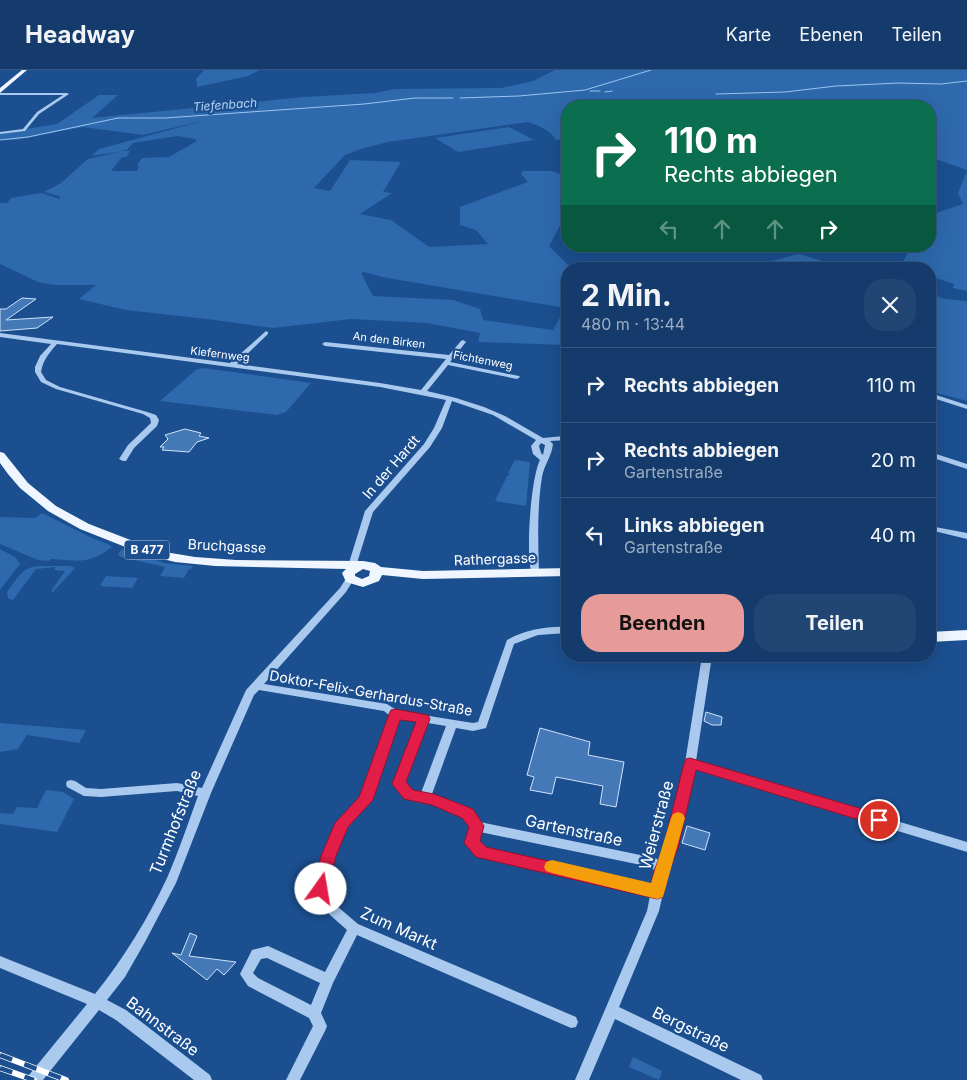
<!DOCTYPE html>
<html lang="de">
<head>
<meta charset="utf-8">
<style>
  body { margin:0; font-family:Inter,sans-serif; background:#214673; color:#f1f3f6; height:100vh; display:flex; flex-direction:column; font-size:19px; white-space:nowrap }
  * { box-sizing:border-box; margin:0 }
  p { font-size:16px; color:#9dadc1 }
  .icon { flex:none; width:28px; height:28px; fill:none; stroke:currentColor; stroke-width:2; stroke-linecap:round; stroke-linejoin:round }
  .map { position:relative; flex:1; overflow:hidden }
  .drawer { position:absolute; left:561px; top:192px; width:375px; height:400px; display:flex; flex-direction:column; background:#143b6b; border-radius:20px; box-shadow:0 5px 20px #0002,0 0 0 1px #33557e }
  .drawer>* { flex:none }
  .hud { position:absolute; left:561px; top:30px; width:375px; height:152px; border-radius:20px; box-shadow:0 5px 20px #0002,0 0 0 1px #33557e; background:#0b6e4f; color:#fff; overflow:hidden }
  .pin { position:absolute; display:grid; place-items:center; width:42px; height:42px; color:#fff; margin:-21px; border:2px solid #fff; border-radius:50%; box-shadow:0 1px 5px #0007 }
  .me { position:absolute; width:55px; margin:-28px; rotate:13deg; stroke-linejoin:round; filter:drop-shadow(0 0 4px #0008) }
  .turn { display:flex; align-items:center; gap:18px; height:105px; padding:0 20px; font-size:22px }
  .turn .icon { width:65px; height:65px; stroke-width:2.5 }
  .turn b { display:block; font-size:35px; line-height:42px }
  .lanes { display:flex; align-items:center; height:48px; padding:0 20px; background:#0003; justify-content:center; gap:25px; direction:ltr }
  .lanes .off { opacity:.35 }
  .round { display:grid; place-items:center; flex:none; width:52px; height:52px; border-radius:20px; background:#214673 }
  .headline { display:flex; align-items:center; justify-content:space-between; height:85px; padding:0 20px }
  h1 { font-size:30px; font-weight:700; line-height:38px }
  .primary-button { display:flex; gap:10px; margin-top:auto; padding:10px 20px }
  .primary-button a { flex:1; height:58px; border-radius:20px; background:#e69b98; color:#111; font-size:20px; font-weight:700; line-height:58px; text-align:center }
  .primary-button a+a { background:#214673; color:#f1f3f6 }
  ul { padding:0; list-style:none }
  li { display:flex; align-items:center; gap:15px; height:75px; padding:0 20px; border-top:1px solid #33557e }
  li div { flex:1 }
  li b { display:block; font-size:19px }
  li em { font-style:normal }
  header { display:flex; align-items:center; gap:30px; box-sizing:border-box; height:70px; padding:0 25px; background:#143b6b; border-bottom:1px solid #33557e }
  header strong { font-size:24px }
  nav { display:flex; gap:28px; margin-inline-start:auto; font-size:18px }
  .map>svg:first-child { display:block }
  .green { fill:#2e69ad; fill-rule:evenodd }
  .lines { fill:none; stroke-linecap:round; stroke-linejoin:round }
  .stream { stroke:#9cc4f0; stroke-width:1 }
  .building { fill:#4478b7; stroke:#cfe3fa }
  .minor { fill:#a9c9ee; fill-rule:evenodd }
  .major { fill:#f0f6ff; fill-rule:evenodd }
  .rail-casing { stroke:#fff; stroke-width:6 }
  .rail { stroke:#1b4f8f; stroke-width:4.5; stroke-dasharray:13; stroke-linecap:butt }
  .route { fill:#e11d48; stroke:#92132f }
  .slow { fill:#f59e0b }
  .labels { text-anchor:middle; stroke-width:4.5; stroke-linejoin:round; paint-order:stroke }
  .far-street-label { font-size:11px; fill:#fff; stroke:#1b4f8f }
  .far-water-label { font-size:12px; font-style:italic; fill:#b5d3f5; stroke:#1b4f8f }
  .shield { fill:#1b4f8f; stroke:#bbcadd; stroke-width:1 }
  .shield-label { font-size:12px; font-weight:bold; fill:#fff }
  .street-label { font-size:14px; fill:#fff; stroke:#1b4f8f }
  .near-street-label { font-size:16px; fill:#fff; stroke:#1b4f8f }
</style>
</head>
<body>
<header>
<strong>Headway</strong>
<nav><a>Karte</a><a>Ebenen</a><a>Teilen</a></nav>
</header>
<div class="map">
<svg width="967" height="1010" viewBox="0 0 967 1010">
  <rect width="100%" height="100%" fill="#1b4f8f"/>
  <!-- green -->
  <path class="green" d="M204,0H260L248,6L197,17L196,9Z
    M555,0H967V100L930,87V36H568L567,68L556,70C549,59 539,56 528,52L388,72L361,79L345,85L314,118L330,121L350,90L401,92L383,122L392,123L360,144L391,150L429,177L488,174L476,160L460,155V137L528,112L521,104L522,101H552L564,106L567,105L568,141L549,176L568,195H755L799,184L849,199H568L567,275L478,272L480,263L427,253L351,249L273,258L215,250L126,240L79,229L96,215H54L38,212L0,194V133H7L11,128L41,123L60,129L59,126L44,122L61,113L88,89L119,82L91,86L99,79L206,50L143,65L83,57L16,70H0V63L57,54L99,25H118L92,48L303,27L375,23L395,19L501,18L533,11ZM177,66L195,69L197,71L169,87L142,88L137,95L139,96L137,101H111L122,87H126L130,81H120L127,80L133,73ZM364,202L382,207L565,238L553,260L483,250L480,239L453,230L373,226L361,203Z
    M509,57L534,70L458,82L435,68Z
    M967,101V221L953,218L954,214L930,206V199L899,198L912,176H930V145L963,134L958,123Z
    M930,224L945,229L967,231V331L930,321Z
    M204,298L311,313L286,342L277,345L160,331L197,299Z
    M515,390L530,392L526,436L495,431L507,406L510,404L508,403Z
    M42,443L92,468L110,475L112,477C87,496 78,490 51,489L49,491L38,490L0,474V447L35,448Z
    M0,479L15,487L20,494L0,520Z
    M122,479L164,493L193,496L191,499H189L184,508L160,506L165,497L121,487L118,484Z
    M38,496H71L75,498L53,522L51,521L65,501L54,500L56,497L36,499L13,530L8,528L7,522C16,510 22,497 38,496Z
    M106,506L138,508L132,518L100,516Z
    M0,653L86,660L79,673L27,665L18,679L0,682Z
    M46,720L63,722L74,729L57,762L0,754V743L13,744L17,737L37,738Z
    M633,987L662,1001L659,1010L629,997Z"/>
  <g class="lines">
    <!-- stream -->
    <path class="stream" d="M590,21H600
      M605,22L612,21
      M716,24L785,22L836,16L898,13L941,14L967,11
      M460,28L519,26L585,20L651,0
      M0,70L28,67L118,48H165L364,34L415,28H453"/>
  </g>
  <!-- building -->
  <path class="building" d="M22,228L36,229L6,250L53,247L37,258L0,261V239H6Z
    M185,359L201,363L199,366L209,368L197,372L189,382L162,380L164,377H160L168,369L165,365Z
    M706,642L722,647L721,655H712L704,651Z
    M540,658L590,672L588,685L624,692L616,737L600,734L603,716L556,707L552,724L530,720L534,707L527,705Z
    M687,756L710,763L705,780L682,773Z
    M190,863L197,866L189,886L236,892L224,905L217,899L207,910L172,883L181,885Z"/>
  <g class="lines">
    <!-- minor -->
    <path class="minor" d="M0,23H67L69,24L39,44L25,61L0,64V62L23,59L37,42L63,25H0Z
      M266,261L268,262V264L237,294L380,313L421,320L446,289L325,276L322,274L325,272L449,285L461,271L463,270L466,272L450,292L519,306L520,307L517,309L448,295L427,321L456,328L484,337L505,346L543,368L564,366L568,364V370L550,371L553,374C552,386 544,395 542,407C537,438 538,471 539,502L538,504H532C525,486 531,407 540,390L533,384L531,376L536,370L493,345L452,331L442,358L430,377L373,442L356,496L352,499L348,496L365,441L424,374L434,358L446,330L380,317L57,274C49,283 43,290 41,302L46,310L60,317L147,342L156,345L159,350L157,356L134,378L126,391H123L119,389L128,375L151,353L150,348L143,344L56,319L41,312L35,302V297L40,286L51,274L0,267V263L230,293ZM541,373L545,375L543,385L541,383L539,376Z
      M930,323L967,335V339L930,327Z
      M930,382L967,394V399L930,387Z
      M930,456L967,463V469L930,460Z
      M350,506L354,509L346,522L264,614L387,634L398,641L473,653L478,652L507,570C525,560 547,556 568,557V563L538,565L514,574L486,658L473,661L456,658L432,724L472,740L480,752L655,788L660,791L665,778L684,699L702,586H712L696,691L967,772V782L694,699L677,778L668,801L659,841L619,937L761,1005L763,1010H741L615,949L589,1010H575L647,841L650,826L477,785L466,773L470,756L464,746L433,733L417,731L406,727L400,723L394,713L418,652L399,648L372,730L347,756L334,786L327,818L338,837L358,854L576,947L578,952L576,957L571,958L357,865L333,913L321,943L327,956L325,961L300,1010H286L313,956L309,948L248,916L240,904L252,880L268,876L325,902L347,860L330,845L315,819L322,786L336,753L338,750L361,728L389,645L384,641L259,620L254,625L211,723L176,813L145,872L125,907L107,930L126,940L210,1005L212,1010H194L116,950L99,940L43,1010H27L29,1005L87,934L0,898V886L95,924C123,889 148,849 167,808C179,781 188,753 198,726L177,721L101,727L84,726L67,717L66,714L67,711L71,710L75,711L86,718L101,719L177,713L202,718L246,620L340,518L347,507ZM428,653L446,656L421,723L411,719L405,712ZM480,762L651,797L656,802L653,816L484,778L478,772ZM267,888L320,913L311,935L258,908L253,903L261,889Z"/>
    <!-- major -->
    <path class="major" d="M22,0H27L0,23V18Z
      M0,382L4,383L28,413L56,436L89,454L159,481L195,487L236,490L363,491L375,493L381,497L423,501L568,498V506L423,509L382,505L379,511L363,517L346,512L342,503L346,499L215,496L175,492L143,484L80,459L48,441L20,418L8,404L0,393ZM363,499L370,501L369,506L362,509L355,506V504Z
      M967,560V570L930,572V562Z"/>
    <!-- rail casing -->
    <g class="rail-casing">
      <path id="rail" d="M0,985L66,1010
        M0,998L34,1010"/>
    </g>
    <!-- rail -->
    <use href="#rail" class="rail"/>
  </g>
  <!-- route -->
  <path class="route" d="M395,639L428,645L430,649L406,712L413,720L434,724L473,739L484,756L480,771L486,777L651,814L654,801L663,778L684,693L686,689L690,688L879,744L884,745L886,750L884,754L879,756L696,700L678,778L669,801L663,827L657,829L476,787L464,773L469,757L462,748L432,735L404,729L392,714L416,652L400,650L373,730L348,757L336,786L326,824L321,826L315,824L313,819L321,786L335,753L359,727L389,644L391,640Z"/>
  <!-- slow -->
  <path class="slow" d="M678,742L683,744L685,748L663,827L657,829L552,803L546,801L544,797L546,792L552,790L651,813L671,748L673,744Z"/>
  <g class="labels">
    <!-- far-street labels -->
    <g class="far-street-label">
      <text transform="translate(389 270) rotate(7)" y="4">An den Birken</text>
      <text transform="translate(220 284) rotate(7)" y="4">Kiefernweg</text>
      <text transform="translate(483 290) rotate(11)" y="4">Fichtenweg</text>
    </g>
    <!-- far-water labels -->
    <g class="far-water-label">
      <text transform="translate(225 35) rotate(-4)" y="4">Tiefenbach</text>
    </g>
    <!-- shield labels -->
    <rect class="shield" x="124.5" y="470.5" width="45" height="19" rx="4"/>
    <g class="shield-label">
      <text x="147" y="484">B 477</text>
    </g>
    <!-- street labels -->
    <g class="street-label">
      <text transform="translate(391 397) rotate(-49)" y="5">In der Hardt</text>
      <text transform="translate(227 476) rotate(3)" y="5">Bruchgasse</text>
      <text transform="translate(495 489) rotate(-2)" y="5">Rathergasse</text>
      <text transform="translate(371 623) rotate(10)" y="5">Doktor-Felix-Gerhardus-Straße</text>
    </g>
    <!-- near-street labels -->
    <g class="near-street-label">
      <text transform="translate(175 752) rotate(-68)" y="6">Turmhofstraße</text>
      <text transform="translate(656 755) rotate(-75)" y="6">Weierstraße</text>
      <text transform="translate(574 760) rotate(12)" y="6">Gartenstraße</text>
      <text transform="translate(399 858) rotate(24)" y="6">Zum Markt</text>
      <text transform="translate(163 956) rotate(37)" y="6">Bahnstraße</text>
      <text transform="translate(691 959) rotate(26)" y="6">Bergstraße</text>
    </g>
  </g>
</svg>
<div class="pin" style="left:879px;top:750px;background:#d93025"><svg class="icon" aria-label="arrive" viewBox="0 0 24 24"><path d="M6 21V4h12l-3 4 3 4H6"/></svg></div>
<svg class="me" style="left:321px;top:819px" viewBox="-20 -20 40 40"><circle r="19" fill="#fff"/><path d="M0-13L10 11 0 6-10 11z" fill="#e11d48"/></svg>
<div class="hud">
<div class="turn"><svg class="icon" aria-label="right" viewBox="0 0 24 24"><path d="M7 20v-9h11M14 6l5 5-5 5"/></svg><div><b>110 m</b>Rechts abbiegen</div></div>
<div class="lanes"><svg class="icon off" aria-label="left" viewBox="0 0 24 24"><path d="M17 20v-9H6M10 6l-5 5 5 5"/></svg><svg class="icon off" aria-label="ahead" viewBox="0 0 24 24"><path d="M12 20V5M6 11l6-6 6 6"/></svg><svg class="icon off" aria-label="ahead" viewBox="0 0 24 24"><path d="M12 20V5M6 11l6-6 6 6"/></svg><svg class="icon" aria-label="right" viewBox="0 0 24 24"><path d="M7 20v-9h11M14 6l5 5-5 5"/></svg></div>
</div>
<section class="drawer">
<div class="headline"><div><h1>2 Min.</h1><p>480 m · 13:44</p></div><a class="round"><svg class="icon" aria-label="close" viewBox="0 0 24 24"><path d="M6 6l12 12M18 6L6 18"/></svg></a></div>
<ul>
<li><svg class="icon" aria-label="right" viewBox="0 0 24 24"><path d="M7 20v-9h11M14 6l5 5-5 5"/></svg><div><b>Rechts abbiegen</b></div><em>110 m</em></li>
<li><svg class="icon" aria-label="right" viewBox="0 0 24 24"><path d="M7 20v-9h11M14 6l5 5-5 5"/></svg><div><b>Rechts abbiegen</b><p>Gartenstraße</p></div><em>20 m</em></li>
<li><svg class="icon" aria-label="left" viewBox="0 0 24 24"><path d="M17 20v-9H6M10 6l-5 5 5 5"/></svg><div><b>Links abbiegen</b><p>Gartenstraße</p></div><em>40 m</em></li>
</ul>
<div class="primary-button"><a>Beenden</a><a>Teilen</a></div>
</section>
</div>
</body>
</html>
